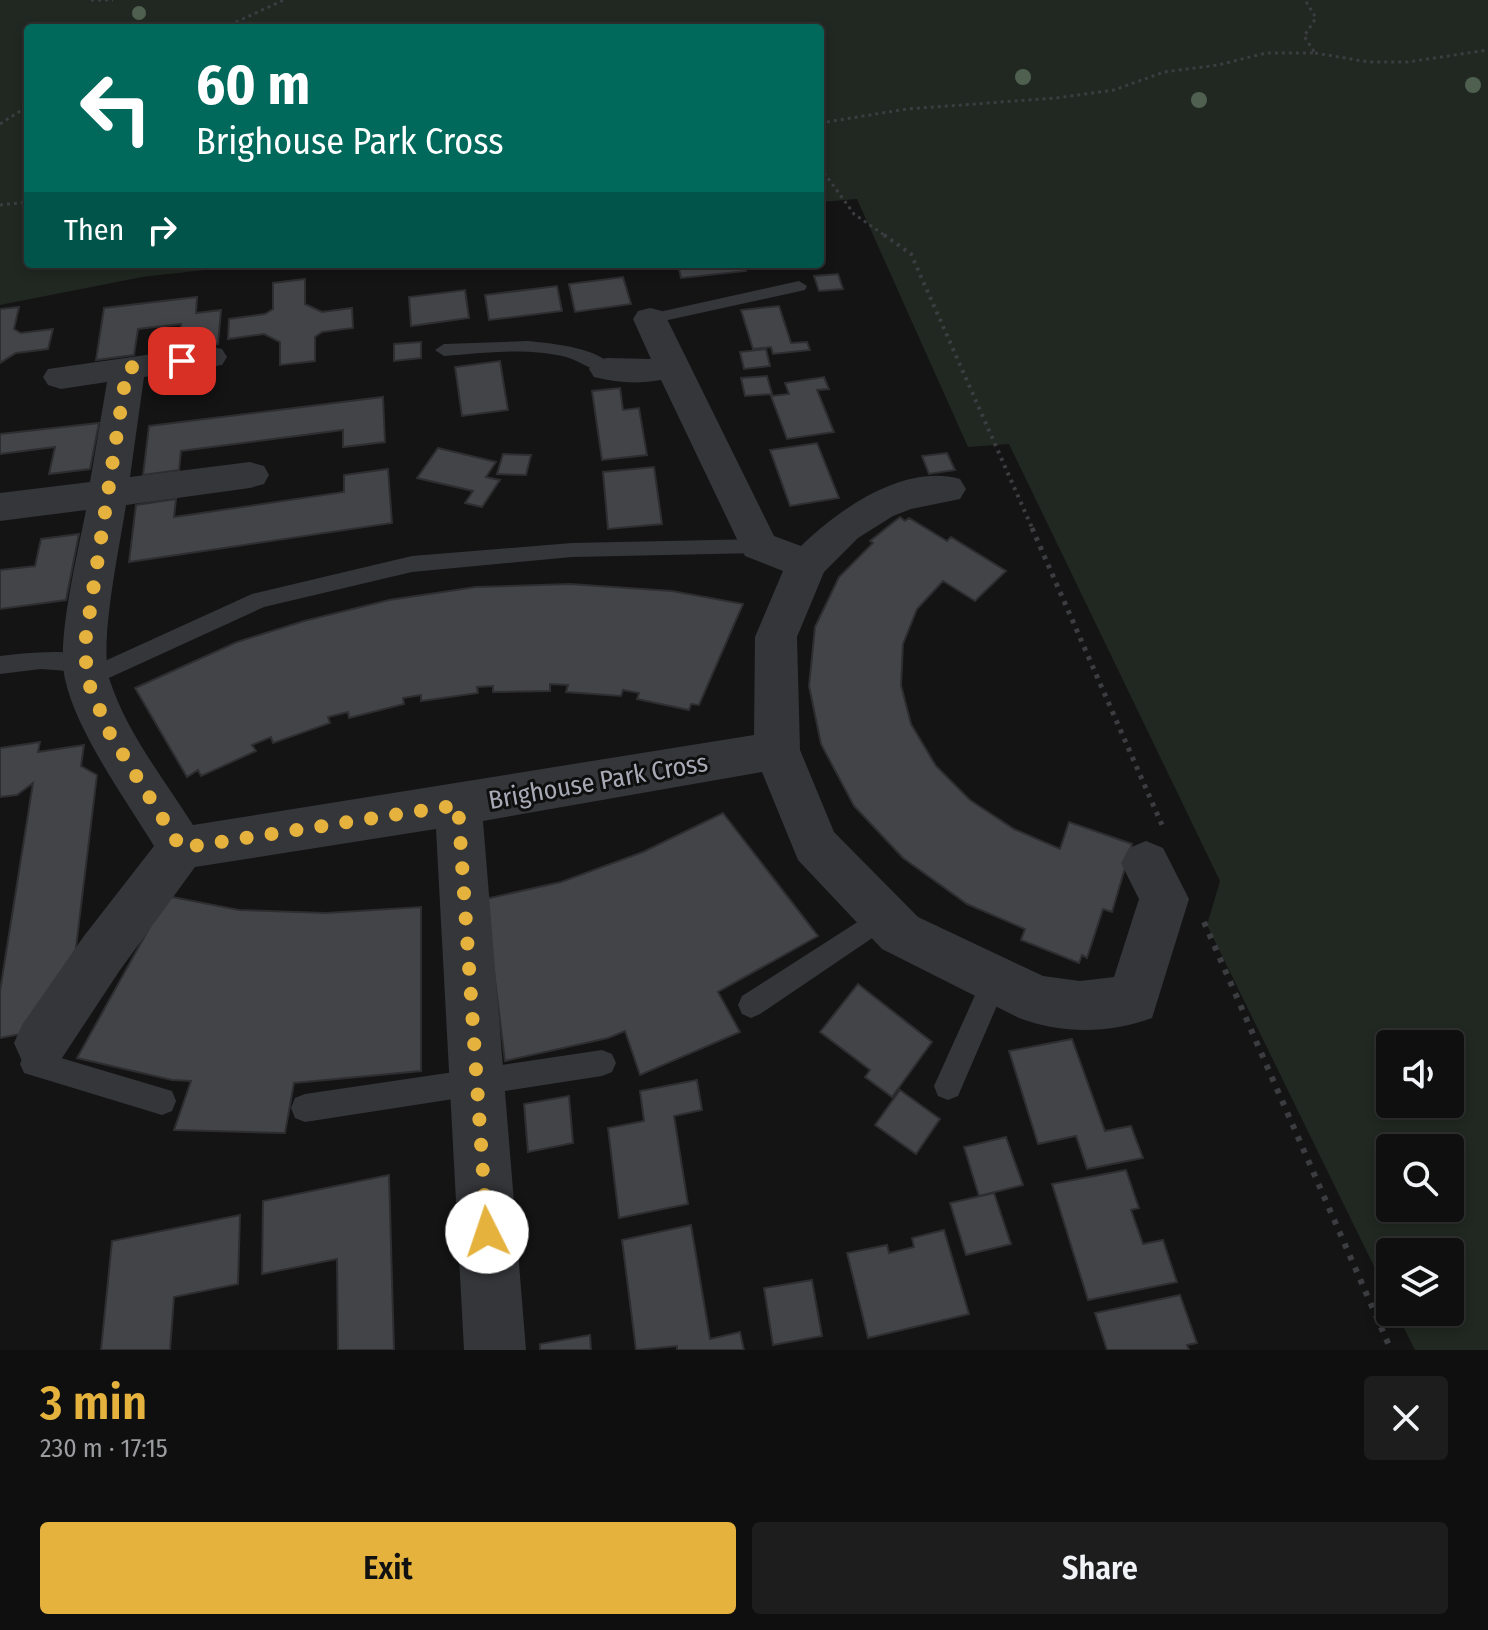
<!DOCTYPE html>
<html lang="en">
<head>
<meta charset="utf-8">
<style>
  body { margin:0; font-family:"Fira Sans Condensed",sans-serif; background:#1d1d1e; color:#f1f3f6; height:100vh; display:flex; flex-direction:column; font-size:30px; white-space:nowrap }
  * { box-sizing:border-box; margin:0 }
  p { font-size:26px; color:#9b9c9f }
  .icon { flex:none; width:44px; height:44px; fill:none; stroke:currentColor; stroke-width:2; stroke-linecap:round; stroke-linejoin:round }
  .map { position:relative; height:1350px; overflow:hidden }
  .side { display:flex; flex-direction:column; background:#0f0f10; flex:1 }
  .side>* { flex:none }
  .banner { position:absolute; left:24px; top:24px; width:800px; height:244px; border-radius:8px; box-shadow:0 4px 12px #0003,0 0 0 2px #2f2f30; background:#00695c; color:#fff; overflow:hidden }
  .buttons { position:absolute; left:1376px; top:1030px; display:grid; gap:16px }
  .buttons a { display:grid; place-items:center; width:88px; height:88px; border-radius:8px; background:#0f0f10; box-shadow:0 4px 12px #0003,0 0 0 2px #2f2f30; font-size:40px }
  .pin { position:absolute; display:grid; place-items:center; width:68px; height:68px; color:#fff; margin:-34px; border-radius:16px; box-shadow:0 4px 12px #0006 }
  .me { position:absolute; width:88px; margin:-44px; rotate:356deg; stroke-linejoin:round; filter:drop-shadow(0 0 6px #0008) }
  .turn { display:flex; align-items:center; gap:28px; height:168px; padding:0 40px; font-size:36px }
  .turn .icon { width:104px; height:104px; stroke-width:2.5 }
  .turn b { display:block; font-size:56px; line-height:68px }
  .then { display:flex; align-items:center; height:76px; padding:0 40px; background:#0003; gap:16px; font-size:30px }
  .round { display:grid; place-items:center; flex:none; width:84px; height:84px; border-radius:8px; background:#1d1d1e }
  .headline { display:flex; align-items:center; justify-content:space-between; height:136px; padding:0 40px }
  h1 { font-size:48px; font-weight:600; line-height:60px; color:#e4b23d }
  .action { display:flex; gap:16px; margin-top:auto; padding:16px 40px }
  .action a { flex:1; height:92px; border-radius:8px; background:#e4b23d; color:#111; font-size:32px; font-weight:600; line-height:92px; text-align:center }
  .action a+a { background:#1d1d1e; color:#f1f3f6 }
  .map>svg:first-child { display:block }
  .green { fill:#202821; fill-rule:evenodd }
  .building { fill:#434448; stroke:#2e2e31; stroke-width:2 }
  .lines { fill:none; stroke-linecap:round; stroke-linejoin:round }
  .path-far3 { stroke:#3b3d41; stroke-width:3; stroke-dasharray:3 4; stroke-linecap:butt }
  .path-far2 { stroke:#3b3d41; stroke-width:4; stroke-dasharray:3 5; stroke-linecap:butt }
  .path-far1 { stroke:#3b3d41; stroke-width:5; stroke-dasharray:4 6; stroke-linecap:butt }
  .path { stroke:#3b3d41; stroke-width:6; stroke-dasharray:5 8; stroke-linecap:butt }
  .service { fill:#35363a; fill-rule:evenodd }
  .minor { fill:#35363a; fill-rule:evenodd }
  .tree { fill:#4f6051 }
  .route { stroke:#e4b23d; stroke-width:14; stroke-dasharray:0 25.2 }
  .labels { text-anchor:middle; stroke-width:6; stroke-linejoin:round; paint-order:stroke }
  .street-label { font-size:26px; fill:#a7aab5; stroke:#0f0f10 }
</style>
</head>
<body>
<div class="map">
<svg width="1488" height="1350" viewBox="0 0 1488 1350">
  <rect width="100%" height="100%" fill="#141415"/>
  <!-- green -->
  <path class="green" d="M0,0H1488V1350H1415L1396,1312H1450V1252H1390V1299L1207,925L1220,881L1009,444L968,447L857,199L820,202V28H28V264H259L142,277L0,305ZM1390,1044H1450V1104H1390ZM1390,1148H1450V1208H1390Z"/>
  <!-- building -->
  <path class="building" d="M678,264H744L746,271L681,278Z
    M838,274L843,289L819,291L814,276Z
    M623,277L631,304L575,312L569,284Z
    M305,279V304L322,312L352,308L353,328L322,332L315,337V361L280,365V342L264,334L228,339L229,319L265,314L273,309V283Z
    M557,286L562,311L489,320L485,295Z
    M465,290L469,318L411,326L409,297Z
    M197,297L196,313L221,310L218,344L179,349L181,324L138,329L134,355L96,360L104,308Z
    M779,306L791,343L807,342L810,350L773,354L771,347L753,349L741,310Z
    M19,307L14,329L21,333L53,329L48,349L16,353L0,363V309Z
    M421,342V358L394,361V344Z
    M766,349L770,366L744,369L740,352Z
    M500,361L508,410L462,416L455,367Z
    M767,376L772,394L745,396L741,378Z
    M824,377L829,389L817,390L834,432L787,439L771,396L789,394L785,383Z
    M620,388L623,410L639,408L647,455L602,460L592,391Z
    M383,397L385,442L343,447V430L181,451L179,470L143,475L149,426Z
    M99,423L90,469L49,474L55,447L0,454V434Z
    M817,443L839,498L790,506L770,450Z
    M438,448L496,462L486,477L500,480L482,507L465,503L473,491L417,478Z
    M947,453L955,470L929,474L922,456Z
    M503,454L531,455L526,475L497,474Z
    M654,467L662,524L608,529L603,472Z
    M388,469L392,523L129,562L136,505L176,499L174,517L344,492V475Z
    M900,517L905,521L909,518L947,541L951,537L1006,571L975,601L943,581L917,609L903,644L901,685L911,724L936,766L970,800L1014,829L1060,849L1069,822L1132,844L1112,912L1103,909L1087,958L1082,955L1079,963L1021,940L1025,929L967,904L903,858L854,806L821,744L809,686L815,627L839,577L873,543L870,541Z
    M79,534L66,600L0,609V570L35,566L41,539Z
    M570,584L672,591L743,604L699,705L691,704L689,710L637,699L639,693L623,690L621,696L566,692L568,685L550,684V691L493,692V686L477,687L478,693L421,701V695L403,698L404,704L349,718L348,712L328,717L330,723L273,743L271,737L252,745L256,751L201,776L198,770L187,777L135,688L237,642L304,621L389,600L476,587Z
    M40,742L38,752L84,745L81,766L97,775L71,988L46,1029L0,1038V991L33,783L17,795L0,797V748Z
    M723,813L818,936L718,992L740,1032L640,1075L625,1031L608,1038L505,1061L485,899L561,882L643,852Z
    M167,896L239,910L326,913L421,907V1071L294,1083L285,1133L174,1130L191,1081L172,1080L77,1058Z
    M858,984L932,1042L892,1097L865,1077L870,1070L820,1032Z
    M1072,1039L1105,1131L1131,1126L1143,1158L1087,1169L1076,1136L1038,1144L1009,1051Z
    M697,1080L702,1110L674,1116L688,1204L619,1218L608,1128L644,1121L640,1091Z
    M900,1090L940,1119L916,1154L875,1125Z
    M569,1096L573,1143L528,1152L524,1104Z
    M1006,1137L1023,1185L979,1196L964,1147Z
    M1126,1170L1139,1208L1131,1210L1143,1244L1163,1240L1177,1282L1088,1300L1052,1184Z
    M389,1175L394,1350H338L337,1259L262,1274L263,1201Z
    M994,1193L1011,1244L966,1255L950,1203Z
    M240,1215L238,1284L174,1297L170,1350H101L112,1241Z
    M691,1225L710,1339L740,1332L744,1350H677V1346L636,1350L622,1240Z
    M944,1230L969,1314L868,1338L847,1253L887,1245L889,1253L914,1247L912,1238Z
    M812,1280L822,1336L773,1345L764,1288Z
    M1180,1295L1197,1343L1187,1345L1189,1350H1107L1095,1313Z
    M590,1335L591,1350H540V1344Z"/>
  <g class="lines">
    <!-- path-far3 -->
    <path class="path-far3" d="M91,0H113
      M223,28L284,0
      M1315,53L1369,62H1408L1488,50
      M820,123L907,109L1056,98L1114,90L1164,72L1218,65L1266,53H1315L1304,36L1316,18L1305,0
      M0,124L28,106
      M820,167L854,214L887,237
      M0,205L28,202"/>
    <!-- path-far2 -->
    <path class="path-far2" d="M884,235L911,254L1033,530"/>
    <!-- path-far1 -->
    <path class="path-far1" d="M1032,528L1162,825"/>
    <!-- path -->
    <path class="path" d="M1204,922L1391,1350"/>
    <!-- service -->
    <path class="service" d="M799,281L807,286L805,290L650,324L641,319L650,314Z
      M528,341C556,344 597,347 616,369L607,375C593,371 580,361 566,357C527,347 484,353 444,356L435,350L444,344Z
      M759,539L766,541L769,546L766,551L759,553L572,557L412,572L264,607L87,688L79,685L76,679L81,672L41,669L0,674V656C31,653 64,648 94,658L96,665L252,594L412,556L572,543Z
      M884,905L893,908L897,916L893,924L760,1014L751,1018L742,1014L738,1005L742,996Z
      M995,968L1004,971L1008,980L958,1096L948,1100L938,1096L934,1086L986,971Z
      M40,1034L50,1038L53,1047L51,1055L172,1091L176,1101L172,1111L162,1115L24,1073L20,1064L30,1038Z
      M602,1050L612,1054L616,1063L612,1072L602,1076L305,1122L295,1118L291,1108L295,1098L305,1094Z"/>
    <!-- minor -->
    <path class="minor" d="M650,308L662,311L667,319L774,536L801,546C838,510 904,463 960,479L966,489L960,499L911,509L893,516L858,538L824,572L797,637L800,750L834,832L918,917L1043,976L1080,981L1114,977L1139,899L1121,863L1129,848L1146,841L1163,848L1189,899L1152,1018C1109,1034 1061,1034 1019,1018L882,949L798,860L762,772L483,821L526,1350H464L436,829L195,867L120,970L60,1061L41,1069L22,1061L14,1043L22,1025L84,936L154,846C126,800 76,731 65,679C56,640 78,553 86,510L0,521V493L90,482L107,382L61,389L48,385L43,377L48,369L209,346L222,349L227,357L222,365L144,377L130,477L250,462L264,466L269,475L264,484L250,488L126,505C120,546 98,645 110,681C127,733 164,779 193,825L754,735L755,637L783,571L745,556L661,380C638,384 617,383 594,377L589,369L594,361L607,358L651,359L633,319L638,311Z"/>
  </g>
  <!-- trees -->
  <g class="tree">
    <circle cx="139" cy="13" r="7"/>
    <circle cx="1023" cy="77" r="8"/>
    <circle cx="1473" cy="85" r="8"/>
    <circle cx="1199" cy="100" r="8"/>
  </g>
  <g class="lines">
    <!-- route -->
    <path class="route" d="M182,361L127,368L85,643L87,679L109,732L181,848L458,805L487,1232"/>
  </g>
  <g class="labels">
    <!-- street labels -->
    <g class="street-label">
      <text transform="translate(598 781) rotate(-10)" y="9">Brighouse Park Cross</text>
    </g>
  </g>
</svg>
<div class="buttons">
<a><svg class="icon" aria-label="sound" viewBox="0 0 24 24"><path d="M4 9h4l5-4v14l-5-4H4zM17 9q2 3 0 6"/></svg></a>
<a><svg class="icon" aria-label="search" viewBox="0 0 24 24"><circle cx="10" cy="10" r="6"/><path d="M15 15l6 6"/></svg></a>
<a><svg class="icon" aria-label="layers" viewBox="0 0 24 24"><path d="M12 4l9 5-9 5-9-5zM3 14l9 5 9-5"/></svg></a>
</div>
<div class="pin" style="left:182px;top:361px;background:#d93025"><svg class="icon" aria-label="arrive" viewBox="0 0 24 24"><path d="M6 21V4h12l-3 4 3 4H6"/></svg></div>
<svg class="me" style="left:487px;top:1232px" viewBox="-20 -20 40 40"><circle r="19" fill="#fff"/><path d="M0-13L10 11 0 6-10 11z" fill="#e4b23d"/></svg>
<div class="banner">
<div class="turn"><svg class="icon" aria-label="left" viewBox="0 0 24 24"><path d="M17 20v-9H6M10 6l-5 5 5 5"/></svg><div><b>60 m</b>Brighouse Park Cross</div></div>
<div class="then">Then<svg class="icon" aria-label="right" viewBox="0 0 24 24"><path d="M7 20v-9h11M14 6l5 5-5 5"/></svg></div>
</div>
</div>
<section class="side">
<div class="headline"><div><h1>3 min</h1><p>230 m · 17:15</p></div><a class="round"><svg class="icon" aria-label="close" viewBox="0 0 24 24"><path d="M6 6l12 12M18 6L6 18"/></svg></a></div>
<div class="action"><a>Exit</a><a>Share</a></div>
</section>
</body>
</html>
